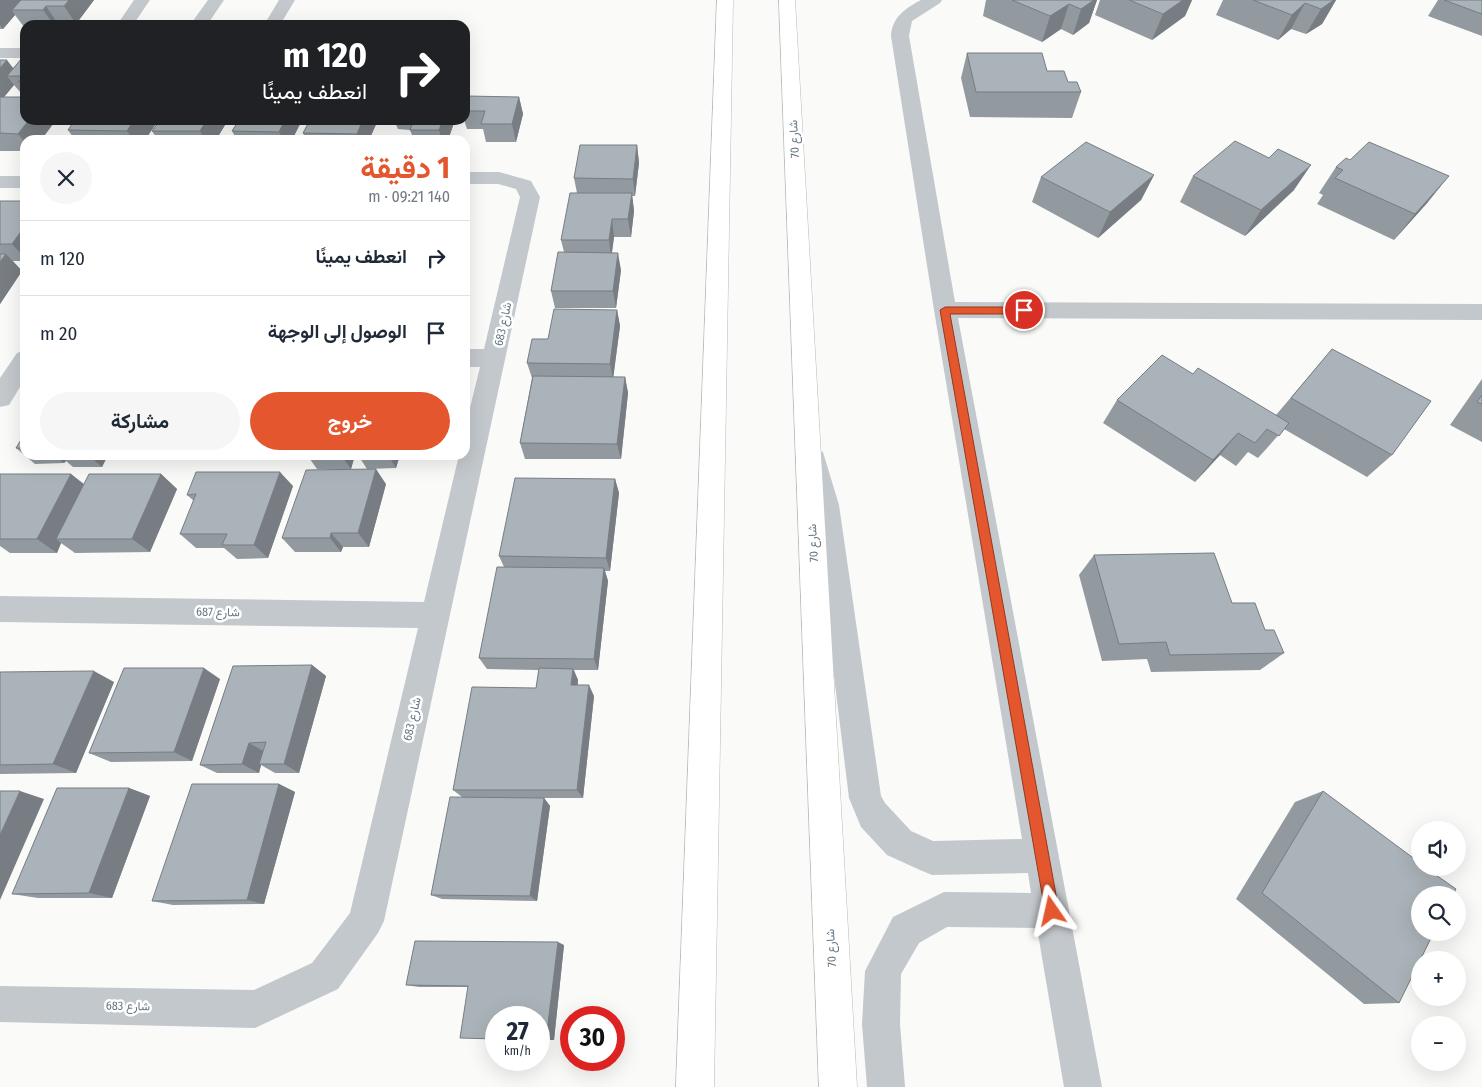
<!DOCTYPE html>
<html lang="ar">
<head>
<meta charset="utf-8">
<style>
  body { margin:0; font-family:"Fira Sans Condensed",Vazirmatn,sans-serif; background:#f6f6f7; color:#1f2937; direction:rtl; height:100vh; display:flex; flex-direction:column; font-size:19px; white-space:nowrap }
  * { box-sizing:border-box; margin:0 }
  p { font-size:16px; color:#747a83 }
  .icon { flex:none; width:28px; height:28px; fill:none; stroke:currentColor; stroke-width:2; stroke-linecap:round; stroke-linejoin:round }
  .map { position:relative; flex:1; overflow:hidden; direction:ltr }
  .sheet { position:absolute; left:20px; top:135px; width:450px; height:325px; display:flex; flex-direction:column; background:#fff; border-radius:15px; box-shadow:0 5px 20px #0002; direction:rtl }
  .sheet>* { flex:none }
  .hud { position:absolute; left:20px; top:20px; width:450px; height:105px; border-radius:15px; box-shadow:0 5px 20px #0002; direction:rtl; background:#202124; color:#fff; overflow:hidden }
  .controls { position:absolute; left:1411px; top:821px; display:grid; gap:10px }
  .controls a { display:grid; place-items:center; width:55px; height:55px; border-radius:50%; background:#fff; box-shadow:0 5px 20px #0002; font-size:25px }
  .speed { position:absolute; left:485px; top:1006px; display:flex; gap:10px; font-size:25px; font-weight:700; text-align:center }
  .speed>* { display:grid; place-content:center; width:65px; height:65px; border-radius:50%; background:#fff; box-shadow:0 5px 20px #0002; line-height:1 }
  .speed small { font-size:12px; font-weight:400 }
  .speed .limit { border:8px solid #d22; background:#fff; color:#111 }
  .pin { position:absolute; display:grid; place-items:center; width:42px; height:42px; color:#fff; margin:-21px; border:2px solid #fff; border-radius:50%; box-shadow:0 1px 5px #0007 }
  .me { position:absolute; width:55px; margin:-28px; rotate:349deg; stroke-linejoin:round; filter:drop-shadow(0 0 4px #0008) }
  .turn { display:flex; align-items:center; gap:18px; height:105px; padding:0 20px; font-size:22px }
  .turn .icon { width:65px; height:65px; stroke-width:2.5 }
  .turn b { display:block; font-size:35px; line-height:42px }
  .round { display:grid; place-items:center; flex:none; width:52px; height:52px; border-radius:26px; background:#f6f6f7 }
  .overview { display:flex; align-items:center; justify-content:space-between; height:85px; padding:0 20px }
  h1 { font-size:30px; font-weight:700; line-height:38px; color:#e4572e }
  .cta { display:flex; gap:10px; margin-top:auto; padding:10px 20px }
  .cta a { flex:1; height:58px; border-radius:30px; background:#e4572e; color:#fff; font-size:20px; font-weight:700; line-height:58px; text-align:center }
  .cta a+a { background:#f6f6f7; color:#1f2937 }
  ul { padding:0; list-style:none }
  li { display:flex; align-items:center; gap:15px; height:75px; padding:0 20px; border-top:1px solid #e0e1e3 }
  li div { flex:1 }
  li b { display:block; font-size:19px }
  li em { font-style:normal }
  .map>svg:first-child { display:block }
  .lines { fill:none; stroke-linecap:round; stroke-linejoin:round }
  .major-casing { stroke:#b5babe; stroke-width:1 }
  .minor { fill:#c3c8cc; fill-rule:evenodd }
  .major { fill:#fff; fill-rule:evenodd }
  .wall { fill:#929a9f }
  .shaded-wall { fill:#777d82 }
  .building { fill:#aab3b9; stroke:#777d82 }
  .route { fill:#e4572e; stroke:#94391e }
  .labels { text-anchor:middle; stroke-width:5; stroke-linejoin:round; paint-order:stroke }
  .street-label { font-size:12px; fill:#657683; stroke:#fff }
</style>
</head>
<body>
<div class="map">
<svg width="1482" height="1087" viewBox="0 0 1482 1087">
  <rect width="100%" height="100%" fill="#fafaf8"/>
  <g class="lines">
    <!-- major casing -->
    <g class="major-casing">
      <path id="major" d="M717,0H733L714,1087H676Z
        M779,0H795L857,1087H819Z"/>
    </g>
    <!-- minor -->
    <path class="minor" d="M134,0H150L133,25H117Z
      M208,0H224L207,25H190Z
      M279,0H295L280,25H264Z
      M921,0H942L940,3L912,21L909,36L955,302L1482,304V320L958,318L1102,1087H1064L1037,928L947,927L919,943L901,974L900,1024L905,1087H867L862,1024L865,971L893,917L944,892L1031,893L1028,873L932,875L920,870L887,855L861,827L849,798L813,505L801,459L805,452L814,449L823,452L839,505L881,796L885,803L911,831L933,841L1022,839L934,310L891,36C892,17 906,8 921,0Z
      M0,48H25V58H0Z
      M465,172H499L531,181L540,197L384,921L378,933L338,989L255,1028L0,1022V986L254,990L312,963L350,913L418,628L0,622V596L424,602L459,455H465V428L480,367H465V349H484L520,197L516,189L498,184H465Z
      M0,176H25V188H0Z
      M25,350V379L9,405L0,407V378L17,353Z"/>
    <!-- major -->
    <use href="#major" class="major"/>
  </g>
  <!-- wall -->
  <path class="wall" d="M0,0H94L76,24H58L57,25H25V27H24L15,15L3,29H0Z
    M986,0H1097L1089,23L1073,35L1061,29L1042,42L983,16Z
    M1100,0H1192L1185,16L1152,40L1095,15Z
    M1223,0H1336L1322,24L1306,34L1291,29L1278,40L1216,15Z
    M1438,0H1482V36L1428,16Z
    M967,53L1047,71L1081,92L1072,118L970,117L961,78Z
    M25,58V93H21L14,85L4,97L25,120H56L41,140H25V151H0V60L13,68Z
    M519,97L523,114L516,142H486L483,129H467L464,120H465V100Z
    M75,120H228L216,140H158L152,131L158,123L157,122L145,140H75L68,130Z
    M235,120H302L292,140H237L232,131L237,124Z
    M378,120L369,140H306L303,133Z
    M394,120H455L448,140H414L410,130L398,129Z
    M637,145L639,163L635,196H632L634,211L631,237H614L612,253L621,270L616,308H555L551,291L564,252L561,240L577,193L574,178Z
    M1350,160L1428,202L1394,240L1317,204L1323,195L1319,193L1336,167Z
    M1154,175L1141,200L1098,238L1032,202L1041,177Z
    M1193,176L1294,190L1245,236L1180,202Z
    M0,201H25V261H13L22,271L0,304Z
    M617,310L620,326L613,377H625L628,393L621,459H525L520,443L532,378L527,363L548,339Z
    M1332,349L1392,455L1367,477L1284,429L1258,458L1248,452L1236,466L1220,455L1195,482L1103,423L1117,400L1193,374L1276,415Z
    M1482,379V442L1450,425Z
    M25,433V455H108L102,467H73L66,461L64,463L35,464L16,448Z
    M237,455H266L265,458H240Z
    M282,455H304L303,457H284Z
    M307,455H355L351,469H317Z
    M358,455H400L396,468L367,469Z
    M71,474L84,485L161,474L177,489L150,552L75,553L61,543L57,553H10L0,546V475Z
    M615,479L619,493L610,571H605L608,581L598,670H574L578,680V685L594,696L583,798H531H544L550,806L537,901L442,899L431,895L462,797L453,790L536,688L539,670L487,669L479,658L504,567L499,556Z
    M386,484L369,547H343L341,552H295L282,538Z
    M293,486L268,558L237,559L224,548H196L180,534L194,501L187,495Z
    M1094,555L1232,603L1265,630L1284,653L1260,670L1151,672L1147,659L1102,661L1079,575Z
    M312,665L326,676L299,773H275L261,765L259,773H217L200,765Z
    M0,672L114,682L76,773L0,774Z
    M220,679L192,761L111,762L89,753Z
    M279,784L295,792L264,904L173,905L152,901Z
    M129,788L150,796L112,898H38L12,894Z
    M1323,791L1399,1003L1364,1004L1236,899L1295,802Z
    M564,945L554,1040L468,987H419L406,985Z"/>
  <!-- shaded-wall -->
  <path class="shaded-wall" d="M0,0H26L12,10L15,15L3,29L0,25Z
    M69,0H94L76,24L64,6Z
    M1094,0H1097L1089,23L1073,35L1081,9Z
    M1183,0H1192L1185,16L1152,40L1163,14Z
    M1334,0H1336L1322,24L1306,34L1321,9Z
    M1305,3L1291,29L1278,40L1292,15Z
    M1069,4L1061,29L1042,42L1050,16Z
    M46,6L58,24L57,25H54L43,10Z
    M7,60L19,76H7L14,85L0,102V68Z
    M519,97L523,114L516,142L512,124Z
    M29,120H56L41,140H25V142L18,134Z
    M134,120H156L157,122L145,140H133L127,131Z
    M207,120H228L216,140H205L200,131Z
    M285,120H302L292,140H283L279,132Z
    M363,120H378L369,140H359L357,134Z
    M443,120H455L448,140H442L439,130Z
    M637,145L639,163L635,196L633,179Z
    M1311,165L1294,190L1245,236L1261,210Z
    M1154,175L1141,200L1098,238L1110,212Z
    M1449,176L1428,202L1394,240L1415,214Z
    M632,193L634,211L631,237L628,219Z
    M612,219L614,237L611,258L609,240Z
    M25,226V258L12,244Z
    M618,253L621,270L616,308L613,291Z
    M6,254L22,271L0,304V262Z
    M617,310L620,326L613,380L610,364Z
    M625,377L628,393L621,459L617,444Z
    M1238,433L1220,455L1195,482L1213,460Z
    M54,455H59L66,461L64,463Z
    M88,455H108L102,467Z
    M341,455H355L351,469Z
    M388,455H400L396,468Z
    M376,469L386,484L369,547L358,533Z
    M280,472L293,486L268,558L254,545Z
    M71,474L89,488L56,539L61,543L57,553L37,539Z
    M161,474L177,489L150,552L132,539Z
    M615,479L619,493L610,571L606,558Z
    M331,533L343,547L341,552L330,538Z
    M604,568L608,581L598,670L594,659Z
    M312,665L326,676L299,773L284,764Z
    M204,668L220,679L192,761L174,752Z
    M573,669L578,680L576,695L571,685Z
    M94,671L114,682L76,773L53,764Z
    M589,685L594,696L583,798L577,790Z
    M249,743L265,752L259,764L261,765L259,773L242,764Z
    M279,784L295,792L264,904L247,900Z
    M129,788L150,796L112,898L89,893Z
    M20,791L44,799L0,900V835Z
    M544,798L550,806L537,901L530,896Z
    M558,942L564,945L554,1040H546Z"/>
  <!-- building -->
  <path class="building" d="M21,0H69L64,6H46L43,10H12Z
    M1012,0H1094L1081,9L1069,4L1050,16Z
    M1129,0H1183L1163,14Z
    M1253,0H1334L1321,9L1305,3L1292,15Z
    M1444,0H1482V14Z
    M967,53H1042L1047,71H1064L1068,82H1077L1081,92H976Z
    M22,58H25V82H18L24,76H7Z
    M0,60H7L0,68Z
    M466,96L519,97L512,124H481L485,111H465V100Z
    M0,97H25V120H29L18,134L0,133Z
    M75,120H134L127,131L68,130Z
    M160,120H207L200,131H152Z
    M239,120H285L279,132L232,131Z
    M310,120H363L357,134L303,133Z
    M414,120H443L439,130H410Z
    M1235,141L1269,158L1278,149L1311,165L1261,210L1193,176Z
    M1086,142L1154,175L1110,212L1041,177Z
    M1369,142L1449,176L1415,214L1335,178L1343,170L1336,167L1346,158L1350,160Z
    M580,145H637L633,179L574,178Z
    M570,193H632L628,219H612L609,240H561Z
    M0,201H25V226L12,244H0Z
    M558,252L618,253L613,291H551Z
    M0,254H6L0,262Z
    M554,309L617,310L610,364L527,363L532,339H548Z
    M1332,349L1431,401L1392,455L1291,398Z
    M1162,355L1193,374L1198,368L1289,423L1279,436L1267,429L1255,443L1238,433L1213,460L1117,400Z
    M533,376L625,377L617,444L520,443Z
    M1482,395V404L1477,402Z
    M25,433V448H16Z
    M376,469L358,533H331L330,538H282L306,470Z
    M196,472H280L254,545H222L227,534H180L196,494L187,495Z
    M0,474H71L37,539H0Z
    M89,474H161L132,539H56Z
    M515,478L615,479L606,558L499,556Z
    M1214,553L1232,603H1255L1265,630H1274L1284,653L1170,655L1166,642L1119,644L1094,555Z
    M497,567L604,568L594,659L479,658Z
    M312,665L284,764H259L266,742L249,743L242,764L200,765L233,666Z
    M124,668H204L174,752L89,753Z
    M539,668L573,669L571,685H589L577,790H453L472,687L536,688Z
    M94,671L53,764L0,765V672Z
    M192,784H279L247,900L152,901Z
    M57,788H129L89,893L12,894Z
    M0,791H20L0,835Z
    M1323,791L1420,863V868H1426L1456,889L1453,895H1420V932H1434L1399,1003L1262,893Z
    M450,797L544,798L530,896L431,895Z
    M415,941L558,942L546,1040H539V1018H496V1039L460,1038L468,986L406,985Z"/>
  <!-- route -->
  <path class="route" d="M945,307H1024L1029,310L1024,314H950L1059,911L1057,916L1052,918L1047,916L1045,911L940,310Z"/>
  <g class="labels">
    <!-- street labels -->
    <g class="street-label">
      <text transform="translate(794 139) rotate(-93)" y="4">شارع 70</text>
      <text transform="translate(503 324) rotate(-78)" y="4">شارع 683</text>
      <text transform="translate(813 543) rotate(-93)" y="4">شارع 70</text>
      <text transform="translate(218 612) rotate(1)" y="4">شارع 687</text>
      <text transform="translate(412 719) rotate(-77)" y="4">شارع 683</text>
      <text transform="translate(831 948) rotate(-93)" y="4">شارع 70</text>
      <text transform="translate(128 1006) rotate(1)" y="4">شارع 683</text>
    </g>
  </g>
</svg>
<div class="controls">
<a><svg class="icon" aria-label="sound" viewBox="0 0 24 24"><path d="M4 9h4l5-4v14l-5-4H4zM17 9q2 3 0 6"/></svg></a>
<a><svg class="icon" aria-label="search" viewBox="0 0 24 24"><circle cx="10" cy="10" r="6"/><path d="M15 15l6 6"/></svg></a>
<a>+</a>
<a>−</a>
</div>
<div class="speed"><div>27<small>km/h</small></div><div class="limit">30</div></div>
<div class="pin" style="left:1024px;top:310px;background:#d93025"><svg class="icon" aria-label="arrive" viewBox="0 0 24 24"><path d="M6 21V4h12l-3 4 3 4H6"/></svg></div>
<svg class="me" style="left:1052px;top:911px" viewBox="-20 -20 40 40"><path d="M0-17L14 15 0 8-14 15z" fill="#e4572e" stroke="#fff" stroke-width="4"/></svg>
<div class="hud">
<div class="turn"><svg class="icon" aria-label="right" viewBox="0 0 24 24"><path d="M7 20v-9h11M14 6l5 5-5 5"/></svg><div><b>120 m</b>انعطف يمينًا</div></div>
</div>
<section class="sheet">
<div class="overview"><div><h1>1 دقيقة</h1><p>140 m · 09:21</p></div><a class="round"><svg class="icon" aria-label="close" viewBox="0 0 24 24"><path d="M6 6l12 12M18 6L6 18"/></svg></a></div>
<ul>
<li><svg class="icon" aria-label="right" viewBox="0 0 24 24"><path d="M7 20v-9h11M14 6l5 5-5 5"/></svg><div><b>انعطف يمينًا</b></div><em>120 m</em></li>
<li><svg class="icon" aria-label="arrive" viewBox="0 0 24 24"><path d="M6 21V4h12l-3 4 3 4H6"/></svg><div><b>الوصول إلى الوجهة</b></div><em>20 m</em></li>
</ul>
<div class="cta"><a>خروج</a><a>مشاركة</a></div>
</section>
</div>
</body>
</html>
